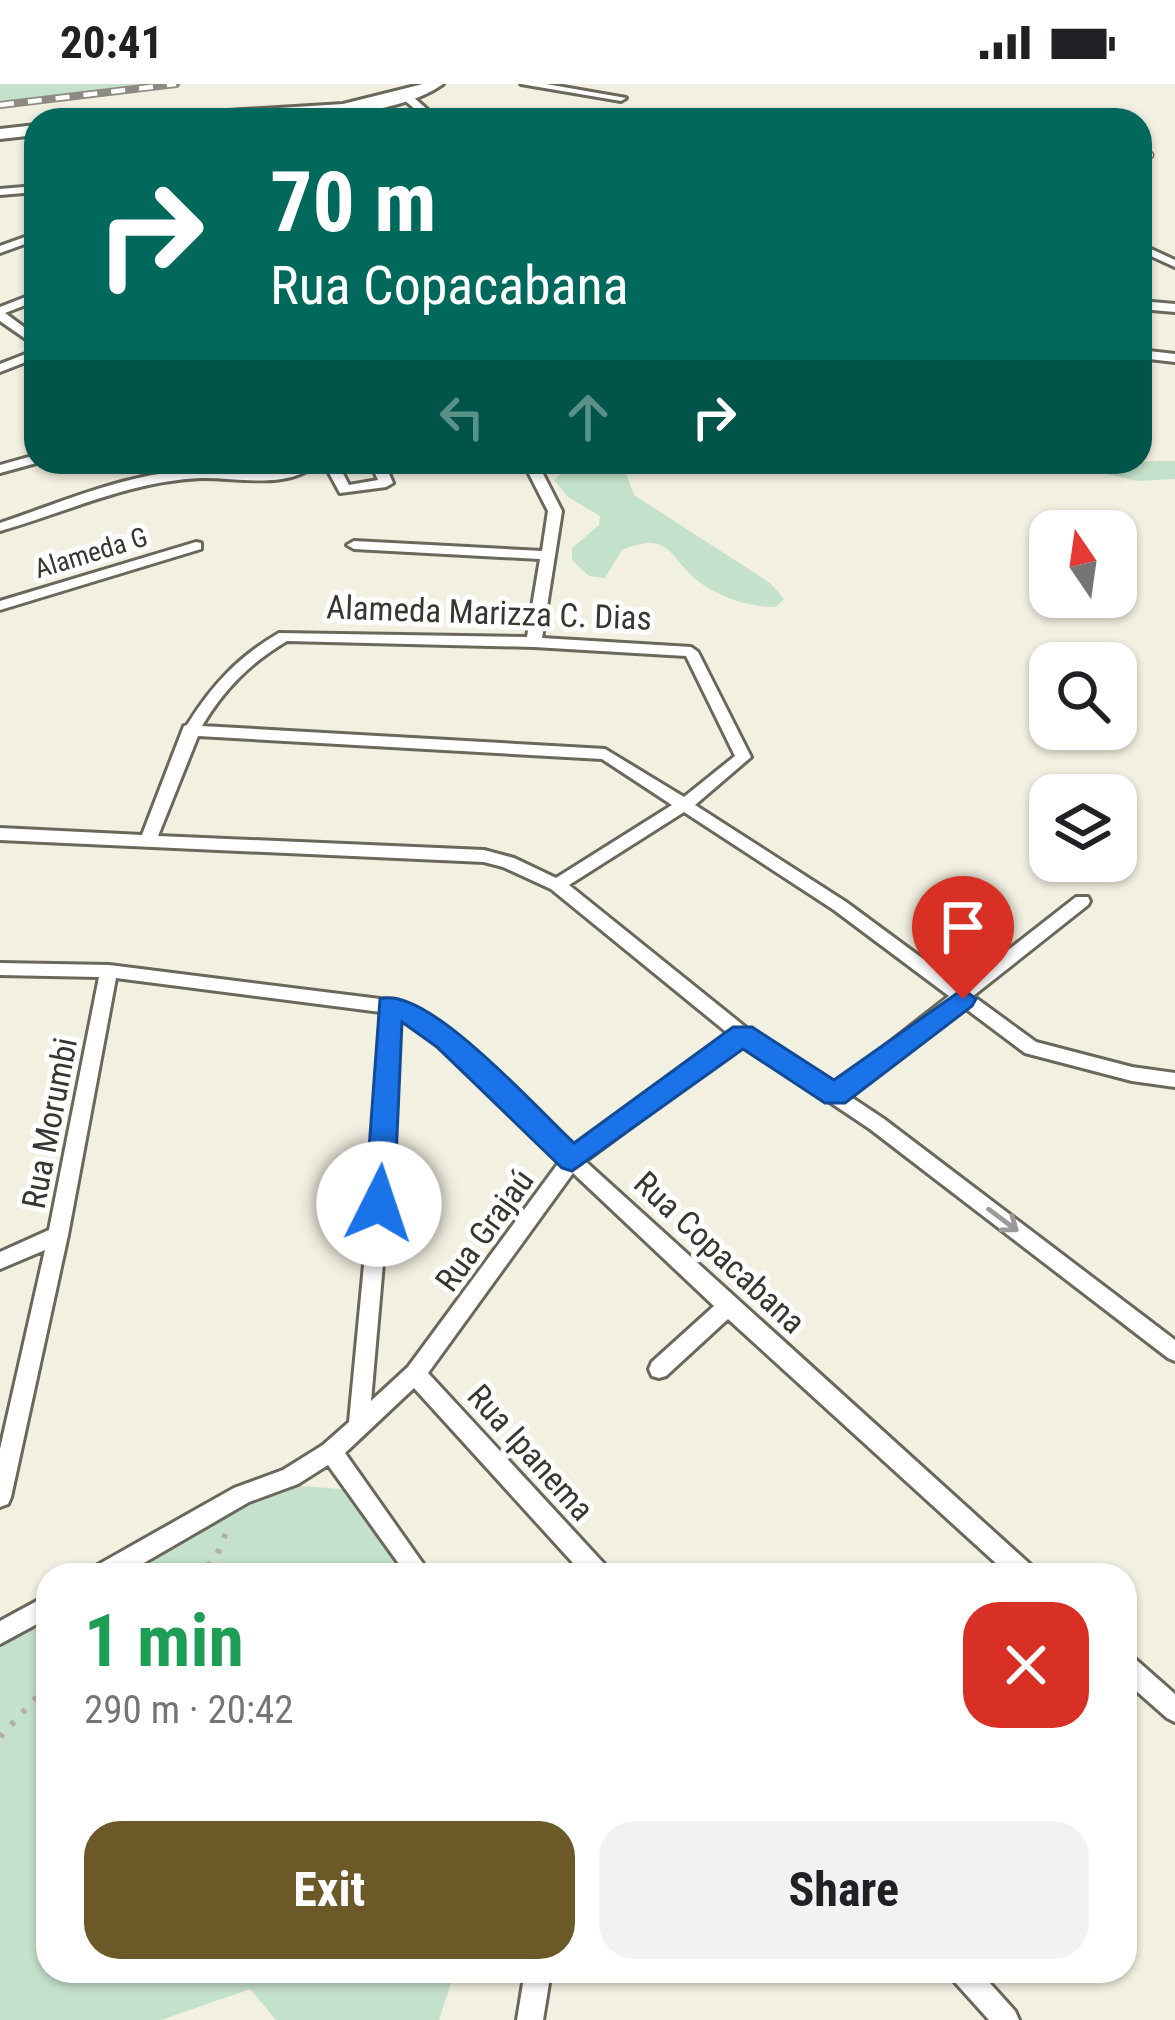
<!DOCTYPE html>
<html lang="en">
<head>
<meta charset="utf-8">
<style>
  body { margin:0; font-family:"Roboto Condensed",sans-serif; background:#f2f2f2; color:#202124; height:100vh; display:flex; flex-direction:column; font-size:45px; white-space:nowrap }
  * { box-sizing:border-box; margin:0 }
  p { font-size:39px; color:#757577 }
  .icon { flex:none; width:66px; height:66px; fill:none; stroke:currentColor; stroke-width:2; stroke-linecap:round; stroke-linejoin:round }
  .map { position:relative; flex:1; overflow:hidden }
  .panel { position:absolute; left:36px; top:1479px; width:1101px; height:420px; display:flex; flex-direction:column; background:#fff; border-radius:36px; box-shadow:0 3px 9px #0004 }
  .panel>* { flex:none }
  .banner { position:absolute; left:24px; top:24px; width:1128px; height:366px; border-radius:36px; box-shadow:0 3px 9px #0004; background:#00695c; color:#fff; overflow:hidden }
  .needle { width:78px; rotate:347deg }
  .controls { position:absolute; left:1029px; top:426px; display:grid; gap:24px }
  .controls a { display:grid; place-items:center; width:108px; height:108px; border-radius:24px; background:#fff; box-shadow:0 3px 9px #0004; font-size:60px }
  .pin { position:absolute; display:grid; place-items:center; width:102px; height:102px; color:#fff; margin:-123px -51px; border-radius:50% 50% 50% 0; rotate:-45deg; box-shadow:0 0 12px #0007 }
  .pin .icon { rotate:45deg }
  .me { position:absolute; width:132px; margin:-66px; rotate:4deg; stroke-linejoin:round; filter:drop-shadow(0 0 9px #0008) }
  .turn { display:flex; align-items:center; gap:42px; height:252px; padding:0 48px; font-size:54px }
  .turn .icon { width:156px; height:156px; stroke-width:2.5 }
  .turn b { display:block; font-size:84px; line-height:102px }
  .lanes { display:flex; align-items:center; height:114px; padding:0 48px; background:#0003; justify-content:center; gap:60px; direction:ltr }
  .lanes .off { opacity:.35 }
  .round { display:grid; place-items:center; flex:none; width:126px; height:126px; border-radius:36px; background:#f2f2f2 }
  .overview { display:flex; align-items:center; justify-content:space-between; height:204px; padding:0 48px }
  h1 { font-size:72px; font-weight:700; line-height:90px; color:#1e9e55 }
  .cta { display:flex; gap:24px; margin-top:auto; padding:24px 48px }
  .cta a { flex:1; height:138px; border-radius:36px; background:#6b5927; color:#fff; font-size:48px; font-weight:700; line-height:138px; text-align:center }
  .cta a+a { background:#f2f2f2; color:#202124 }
  .status { display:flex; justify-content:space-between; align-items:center; height:84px; padding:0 60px; background:#fff; direction:ltr }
  .status svg { height:33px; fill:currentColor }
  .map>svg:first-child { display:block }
  .green { fill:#c4e1cb }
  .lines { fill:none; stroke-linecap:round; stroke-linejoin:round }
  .service-casing { stroke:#6a685a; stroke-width:9 }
  .minor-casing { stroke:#6a685a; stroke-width:6 }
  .secondary-casing { stroke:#6a685a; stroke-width:6 }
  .path-far1 { stroke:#b3b1a5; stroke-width:3; stroke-dasharray:1.5 6; stroke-linecap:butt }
  .path { stroke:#b3b1a5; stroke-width:6; stroke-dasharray:4.5 12; stroke-linecap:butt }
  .service { stroke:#fff; stroke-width:6 }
  .minor { fill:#fff; fill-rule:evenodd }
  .secondary { fill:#fff; fill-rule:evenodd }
  .rail-casing { stroke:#8d8b81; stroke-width:8 }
  .rail { stroke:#fff; stroke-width:4.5; stroke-dasharray:14; stroke-linecap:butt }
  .oneway { stroke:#9b9a98 }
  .route { fill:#1a73e8; stroke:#114b97; stroke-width:3 }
  .labels { text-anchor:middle; stroke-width:10; stroke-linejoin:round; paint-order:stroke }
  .far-street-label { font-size:27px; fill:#373630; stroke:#fff }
  .street-label { font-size:33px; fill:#373630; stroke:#fff }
</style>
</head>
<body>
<div class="status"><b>20:41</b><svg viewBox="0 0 49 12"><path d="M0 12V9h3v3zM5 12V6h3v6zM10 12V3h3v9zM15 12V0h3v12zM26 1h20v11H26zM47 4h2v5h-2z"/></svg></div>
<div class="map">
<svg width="1175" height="1936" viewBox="0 0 1175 1936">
  <rect width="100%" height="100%" fill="#f2f0e1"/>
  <!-- green -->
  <path class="green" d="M0,0H159L0,18Z
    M1175,377V395L1137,397L1054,378Z
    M574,378H622L634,411L770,499L784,515L776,523C751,523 724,515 702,500C668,476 673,445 622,466L605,494L589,492L572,476V464L599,441L600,432L568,413L554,396Z
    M289,1401L352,1406L417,1491H119L248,1416Z
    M48,1532V1887H455L439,1936H276L250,1905L161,1936H0V1560Z"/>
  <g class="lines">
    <!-- service casing -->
    <g class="service-casing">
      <path id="service" d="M1140,70L1150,71"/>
    </g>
    <!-- minor casing -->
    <g class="minor-casing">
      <path id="minor" d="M521,0H546L626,14L621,17Z
        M407,10L411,11L439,36H428L403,15L402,13Z
        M36,102V108L0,111V105Z
        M36,149V156L0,169V162Z
        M1140,160L1175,176V183L1140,167Z
        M36,209V217L5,229L36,252V262L0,237V223Z
        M1140,217L1175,220V228L1140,225Z
        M36,266V274L0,288V280Z
        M1140,266L1175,270V278L1140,274Z
        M36,371V378H40L0,389V381Z
        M304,378H319C288,407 239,393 201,394C130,397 67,428 0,447V439C68,416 138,384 211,386C241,387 277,395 304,378Z
        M323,378H337L349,401L378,396L370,378H384L393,399L386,403L340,409Z
        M523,378H537L562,427L542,554L691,563L698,568L751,673L695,721L846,818L961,903L1076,813H1088L1090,817L1088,821L973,912L1036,958L1132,983L1175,989V1003L1132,997L1025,969L961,921L848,1011L884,1035L1175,1256V1277L1168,1274L870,1045L743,960L585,1077L1033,1483L1036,1491H1009L728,1235L666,1292L659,1294L652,1292L649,1285L652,1278L714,1222L573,1089L428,1289L607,1483L610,1491H584L414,1304L345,1369L431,1491H407L328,1381L298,1400L249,1418L123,1491H91L94,1483L234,1404L283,1386L323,1361L349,1338L374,1076L381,928L116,894L68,1151L11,1413L8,1420L0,1423V1365L45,1166L0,1185V1168L49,1146L99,893L0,891V879L109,881L396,917L431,934L573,1065L730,951L551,805L503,783L484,778L0,756V744L142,751L184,642L187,641C212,601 238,573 279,549L527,553L540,475L354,465L347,461L354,457L542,467L548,427ZM287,557L534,563L686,572L735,672L684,713L605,665L202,642C224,605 250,579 287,557ZM198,652L602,675L672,721L556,794L514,774L484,766L158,752ZM684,728L834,826L949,912L834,1002L749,946L569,801ZM398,934L419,944L560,1077L408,1283L371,1317L392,1076Z
        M196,458L201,459V465L0,526V517Z
        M48,1511V1534L0,1560V1537Z
        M1125,1569L1133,1573L1175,1610V1638L1167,1634L1125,1597Z
        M525,1887H551L543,1936H517Z
        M949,1887H979L1015,1927L1019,1936H989L953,1896Z"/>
    </g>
    <!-- secondary casing -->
    <g class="secondary-casing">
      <path id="secondary" d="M423,0H443C384,43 229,36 155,36L163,31L343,20Z
        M36,41V51L0,55V45Z"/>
    </g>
    <!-- path-far1 -->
    <path class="path-far1" d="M0,20L166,0"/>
    <!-- path -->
    <path class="path" d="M194,1491L215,1476L228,1444
      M0,1653L48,1601"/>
    <!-- service -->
    <use href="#service" class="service"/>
    <!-- minor -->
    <use href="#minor" class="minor"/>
    <!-- secondary -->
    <use href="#secondary" class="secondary"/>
    <!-- rail casing -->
    <g class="rail-casing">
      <path id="rail" d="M0,21L176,0"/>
    </g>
    <!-- rail -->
    <use href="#rail" class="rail"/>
  </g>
  <!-- one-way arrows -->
  <defs><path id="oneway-shaft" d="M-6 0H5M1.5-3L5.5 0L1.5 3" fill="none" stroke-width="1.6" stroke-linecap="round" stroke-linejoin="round" transform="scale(3)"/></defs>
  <use class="oneway" href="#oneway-shaft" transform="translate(1003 1136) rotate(37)"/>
  <!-- route -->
  <path class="route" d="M963,905L976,915L972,922L845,1019H825L743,965L572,1087L562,1084L437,963L402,938L394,1120L390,1128H369L365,1120L380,915C427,900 539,1027 574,1059L733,943H752L834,996Z"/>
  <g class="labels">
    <!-- far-street labels -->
    <g class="far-street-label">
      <text transform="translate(91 469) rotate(-17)" y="9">Alameda G</text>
    </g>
    <!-- street labels -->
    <g class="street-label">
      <text transform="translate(489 528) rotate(2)" y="12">Alameda Marizza C. Dias</text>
      <text transform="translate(49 1039) rotate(-79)" y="12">Rua Morumbi</text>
      <text transform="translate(484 1146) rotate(-54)" y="12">Rua Grajaú</text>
      <text transform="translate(720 1168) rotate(43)" y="12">Rua Copacabana</text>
      <text transform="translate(531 1368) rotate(48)" y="12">Rua Ipanema</text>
    </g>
  </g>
</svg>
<div class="controls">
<a><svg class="needle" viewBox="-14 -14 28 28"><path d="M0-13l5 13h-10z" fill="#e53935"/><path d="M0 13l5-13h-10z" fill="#757577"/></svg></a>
<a><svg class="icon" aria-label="search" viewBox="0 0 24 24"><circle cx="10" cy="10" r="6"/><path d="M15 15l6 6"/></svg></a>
<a><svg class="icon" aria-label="layers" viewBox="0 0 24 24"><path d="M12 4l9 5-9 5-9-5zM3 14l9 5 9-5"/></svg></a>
</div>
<div class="pin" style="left:963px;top:915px;background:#d93025"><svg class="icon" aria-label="arrive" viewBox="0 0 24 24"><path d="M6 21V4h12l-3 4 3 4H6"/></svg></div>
<svg class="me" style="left:379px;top:1120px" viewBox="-20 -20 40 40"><circle r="19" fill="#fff"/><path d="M0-13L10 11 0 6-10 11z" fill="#1a73e8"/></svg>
<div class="banner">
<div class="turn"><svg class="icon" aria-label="right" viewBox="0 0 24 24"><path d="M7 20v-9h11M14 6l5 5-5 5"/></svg><div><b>70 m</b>Rua Copacabana</div></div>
<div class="lanes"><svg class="icon off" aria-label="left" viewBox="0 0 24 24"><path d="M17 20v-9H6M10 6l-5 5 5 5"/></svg><svg class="icon off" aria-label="ahead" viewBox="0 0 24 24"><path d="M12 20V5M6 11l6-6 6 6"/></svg><svg class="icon" aria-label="right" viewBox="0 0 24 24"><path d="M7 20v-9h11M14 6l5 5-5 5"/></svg></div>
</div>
<section class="panel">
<div class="overview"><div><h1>1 min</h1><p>290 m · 20:42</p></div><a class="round" style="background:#d93025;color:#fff"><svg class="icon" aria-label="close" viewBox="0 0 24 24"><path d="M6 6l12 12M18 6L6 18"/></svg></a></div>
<div class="cta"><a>Exit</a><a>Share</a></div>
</section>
</div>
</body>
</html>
